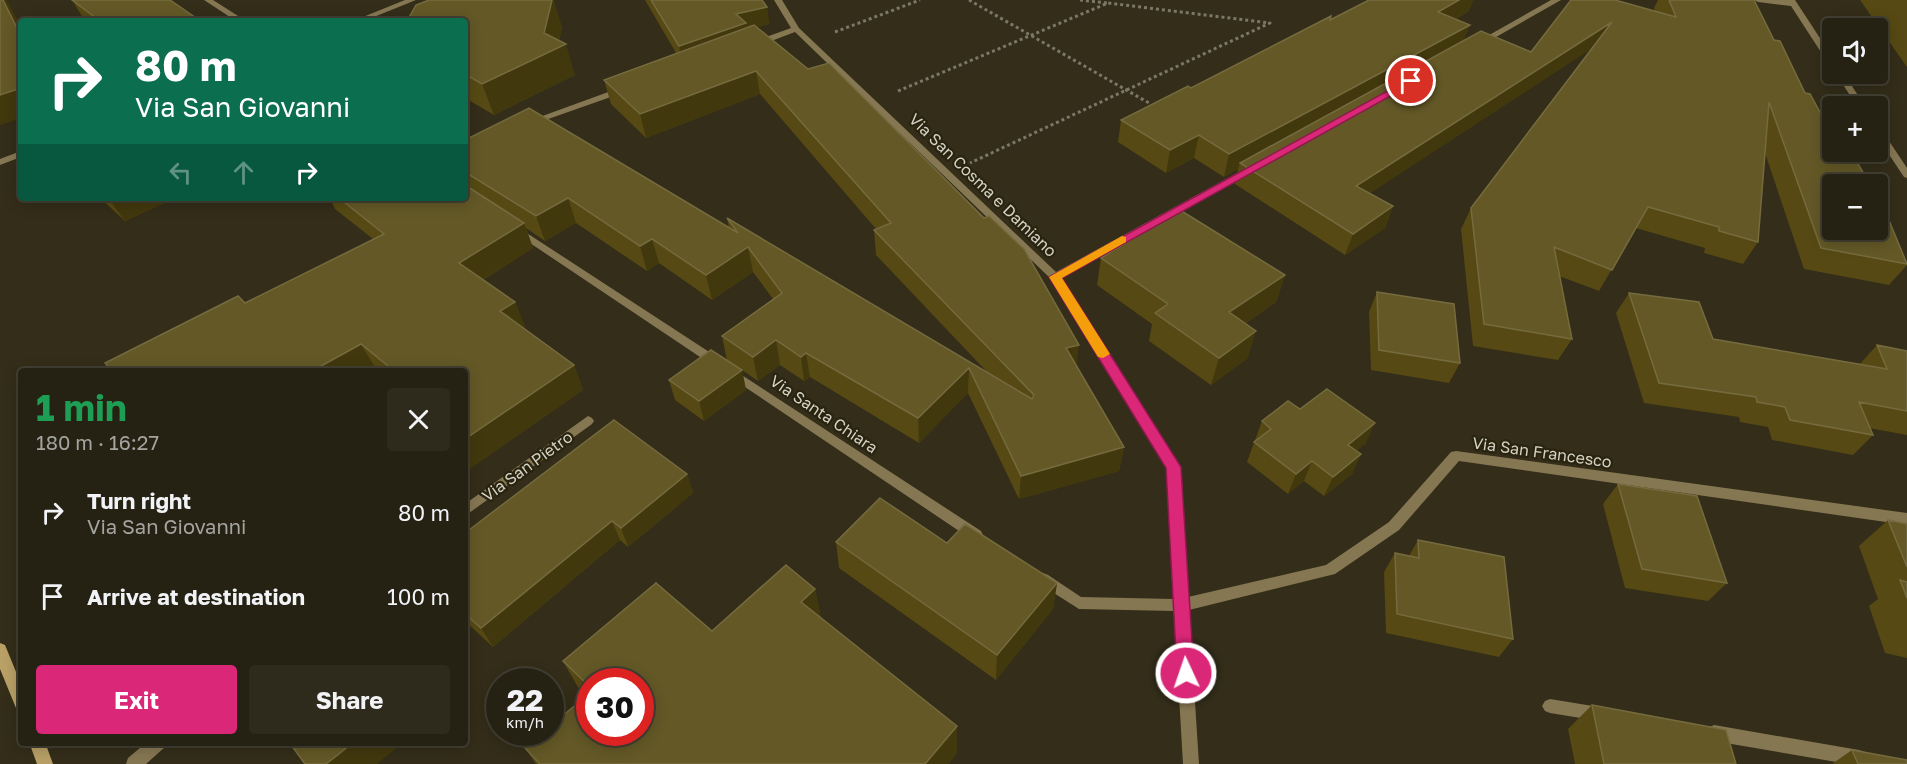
<!DOCTYPE html>
<html lang="en">
<head>
<meta charset="utf-8">
<style>
  body { margin:0; font-family:"Golos Text",sans-serif; background:#2e2a1c; color:#f1f3f6; height:100vh; display:flex; flex-direction:column; font-size:22px; white-space:nowrap }
  * { box-sizing:border-box; margin:0 }
  p { font-size:20px; color:#a4a4a0 }
  .icon { flex:none; width:33px; height:33px; fill:none; stroke:currentColor; stroke-width:2; stroke-linecap:round; stroke-linejoin:round }
  .map { position:relative; flex:1; overflow:hidden }
  .sheet { position:absolute; left:18px; top:368px; width:450px; height:378px; display:flex; flex-direction:column; background:#262213; border-radius:6px; box-shadow:0 3px 15px #0003,0 0 0 2px #423f33 }
  .sheet>* { flex:none }
  .guide { position:absolute; left:18px; top:18px; width:450px; height:183px; border-radius:6px; box-shadow:0 3px 15px #0003,0 0 0 2px #423f33; background:#0b6e4f; color:#fff; overflow:hidden }
  .buttons { position:absolute; left:1822px; top:18px; display:grid; gap:12px }
  .buttons a { display:grid; place-items:center; width:66px; height:66px; border-radius:6px; background:#262213; box-shadow:0 3px 15px #0003,0 0 0 2px #423f33; font-size:30px }
  .speed { position:absolute; left:486px; top:668px; display:flex; gap:12px; font-size:30px; font-weight:700; text-align:center }
  .speed>* { display:grid; place-content:center; width:78px; height:78px; border-radius:50%; background:#262213; box-shadow:0 3px 15px #0003,0 0 0 2px #423f33; line-height:1 }
  .speed small { font-size:15px; font-weight:400 }
  .speed .limit { border:9px solid #d22; background:#fff; color:#111 }
  .pin { position:absolute; display:grid; place-items:center; width:51px; height:51px; color:#fff; margin:-26px; border:3px solid #fff; border-radius:50%; box-shadow:0 2px 6px #0007 }
  .me { position:absolute; width:66px; margin:-33px; rotate:357deg; stroke-linejoin:round; filter:drop-shadow(0 0 4px #0008) }
  .turn { display:flex; align-items:center; gap:21px; height:126px; padding:0 18px; font-size:27px }
  .turn .icon { width:78px; height:78px; stroke-width:2.5 }
  .turn b { display:block; font-size:42px; line-height:51px }
  .lanes { display:flex; align-items:center; height:57px; padding:0 18px; background:#0003; justify-content:center; gap:30px; direction:ltr }
  .lanes .off { opacity:.35 }
  .round { display:grid; place-items:center; flex:none; width:63px; height:63px; border-radius:6px; background:#2e2a1c }
  .summary { display:flex; align-items:center; justify-content:space-between; height:102px; padding:0 18px }
  h1 { font-size:36px; font-weight:700; line-height:45px; color:#1e9e55 }
  .cta { display:flex; gap:12px; margin-top:auto; padding:12px 18px }
  .cta a { flex:1; height:69px; border-radius:6px; background:#db2777; color:#fff; font-size:24px; font-weight:700; line-height:69px; text-align:center }
  .cta a+a { background:#2e2a1c; color:#f1f3f6 }
  ul { padding:0; list-style:none }
  li { display:flex; align-items:center; gap:18px; height:84px; padding:0 18px }
  li div { flex:1 }
  li b { display:block; font-size:22px }
  li em { font-style:normal }
  .map>svg:first-child { display:block }
  .lines { fill:none; stroke-linecap:round; stroke-linejoin:round }
  .path { stroke:#7c7767; stroke-width:3; stroke-dasharray:3 3; stroke-linecap:butt }
  .street { fill:#867753; fill-rule:evenodd }
  .secondary { fill:#b8a066; fill-rule:evenodd }
  .wall { fill:#564913; fill-rule:evenodd }
  .shaded-wall { fill:#42380e }
  .building { fill:#635826; stroke:#756b3f; stroke-width:1.5 }
  .route { fill:#db2777; stroke:#8e194d; stroke-width:1.5 }
  .slow { fill:#f59e0b }
  .labels { text-anchor:middle; stroke-width:4.5; stroke-linejoin:round; paint-order:stroke }
  .street-label { font-size:16px; fill:#d4d1c5; stroke:#29240f }
</style>
</head>
<body>
<div class="map">
<svg width="1907" height="764" viewBox="0 0 1907 764">
  <rect width="100%" height="100%" fill="#332d19"/>
  <g class="lines">
    <!-- path -->
    <path class="path" d="M969,0L1149,103
      M1080,0L1107,3
      M835,32L920,0
      M898,91L1108,3L1270,23L970,163"/>
    <!-- street -->
    <path class="street" d="M204,0H213L246,21H236Z
      M405,0H416L364,21H353Z
      M774,0H782L799,28L1056,272L1248,167H1254V171L1061,278L1179,467L1188,597L1326,565L1389,522L1451,452L1456,451L1907,513V525L1459,461L1399,530L1335,574L1189,610L1199,764H1183L1174,611L1079,609L1038,583L1036,579L1038,575L1043,573L1048,575L1081,597L1174,599L1167,468L1051,279L795,32L758,46H752V42L791,28Z
      M1551,0H1561L1482,45L1475,43Z
      M1754,0H1795L1833,58V67L1830,66L1791,6L1758,2Z
      M1836,74H1844L1865,106H1857Z
      M622,87L625,88V92L534,124L531,125L526,122Z
      M1878,128L1881,129L1907,168V178L1904,177L1878,138Z
      M21,151V157L0,165V159Z
      M516,226L720,359L722,362L720,365H712L512,231L511,229Z
      M731,368L981,531L983,535L981,539L976,541L971,539L727,375L725,372L727,369Z
      M588,416L592,418L594,421L592,424L465,516V504Z
      M1550,699L1599,707L1605,709L1607,714L1605,719L1599,721L1550,713L1545,711L1542,706L1545,701Z
      M1714,725L1859,750L1865,752L1867,758L1864,764H1848L1714,741L1708,738L1706,733L1708,728Z
      M147,742H167L165,747L146,764H126L128,758Z"/>
    <!-- secondary -->
    <path class="secondary" d="M0,643L5,645L21,684V710L16,708L0,669Z
      M29,742H45L53,764H37Z"/>
  </g>
  <!-- wall -->
  <path class="wall" d="M72,0L199,20L200,21H85Z
    M645,0H762L767,7L769,24L757,27L1076,365L1124,447L1119,471L1019,499L968,393L919,443L810,377L804,381L780,365L758,381L742,370L746,390L704,421L675,400L669,380L727,361L722,336L773,299L753,272L712,300L659,263L647,271L576,223L545,241L526,228L533,248L483,280L515,302L525,327L523,328L574,365L583,390L465,472V370H378L376,369L373,370H111L373,239L335,209L330,198H465V140L729,228L727,218L988,373L876,255L874,230L876,229L760,94L646,138L611,104L604,80L676,53Z
    M1369,0H1473L1469,11L1456,19L1464,41L1531,52L1655,11L1654,8L1658,0H1754L1774,40L1805,93L1833,136L1907,262V265L1889,285L1804,269L1765,153L1758,242L1743,264L1704,253L1705,248L1636,228L1599,291L1559,276L1572,339L1558,360L1473,346L1461,229L1471,208L1592,48L1370,193L1393,206L1385,228L1345,255L1235,184L1238,169L1224,177L1194,158L1166,173L1118,142L1121,120L1191,88L1330,20Z
    M1860,0H1907V67Z
    M465,21L562,27L559,41L575,75L494,115L465,98Z
    M100,198H175L125,221Z
    M1101,258L1285,275L1276,302L1246,323L1248,358L1211,385L1149,341L1152,324L1097,285Z
    M1377,292L1460,363L1449,383L1371,370L1369,312Z
    M1629,293L1713,339L1860,364L1877,345L1907,351V435L1869,428L1873,435L1853,455L1772,440L1768,427L1740,422L1739,417L1644,403L1616,313Z
    M1300,409L1366,443L1356,451L1361,454L1352,474L1324,496L1304,481L1288,494L1247,462L1262,421Z
    M687,474L693,493L628,547L620,540L493,647L465,621V533Z
    M1618,484L1727,583L1708,601L1625,588L1603,504Z
    M1888,520L1907,524V658L1885,653L1869,606L1878,599L1859,546Z
    M1418,540L1513,639L1499,657L1386,633L1384,572L1395,553L1409,556Z
    M836,542L947,543L1057,583L1053,609L996,680L839,568Z
    M815,589L821,618L957,753L948,764H536L525,748L586,696L579,689L563,661L712,631ZM590,681L640,732H590Z
    M1592,705L1736,764H1575L1568,729Z
    M1852,750L1907,764H1832Z"/>
  <!-- shaded-wall -->
  <path class="shaded-wall" d="M3,0H7L21,27V36Z
    M552,0H554L562,27L557,48L566,44L575,75L494,115L482,84Z
    M1459,0H1473L1469,11L1430,34L1438,12Z
    M767,7L769,24L747,29L682,64L679,46L736,14Z
    M1612,22L1602,42L1349,207L1356,186Z
    M1470,25L1461,47L1240,163L1238,169L1224,177L1229,154Z
    M756,71L760,94L646,138L640,114Z
    M21,88V118L0,125V95Z
    M1199,135L1194,158L1166,173L1170,150Z
    M108,198H175L125,221Z
    M568,198L576,223L545,241L536,216Z
    M1393,206L1385,228L1345,255L1353,234Z
    M524,223L533,248L471,287L459,263Z
    M652,239L659,263L647,271L640,246Z
    M748,247L753,272L712,300L706,275Z
    M1285,275L1276,302L1222,339L1229,312Z
    M515,302L525,327L511,336L500,311Z
    M1256,331L1248,358L1211,385L1219,358Z
    M776,340L780,365L758,381L753,357Z
    M361,344L376,369L373,370H314Z
    M1079,345L1076,370L1066,348Z
    M806,353L810,377L804,381L801,357Z
    M574,365L583,390L465,472V439Z
    M969,368L968,393L919,443L918,418Z
    M742,370L746,390L704,421L699,401Z
    M1375,423L1366,443L1339,464L1348,445Z
    M1124,447L1119,471L1019,499L1021,476Z
    M1361,454L1352,474L1324,496L1333,477Z
    M1312,461L1304,481L1288,494L1296,474Z
    M687,474L693,493L628,547L621,528Z
    M612,521L620,540L493,647L481,628Z
    M1057,583L1053,609L996,680L997,655Z
    M815,589L821,618L801,602Z
    M957,726V753L948,764H925Z
    M354,742H404L377,764H326Z"/>
  <!-- building -->
  <path class="building" d="M0,0H3L21,36V88L0,95Z
    M72,0H170L199,20L196,21H100Z
    M429,0H552L544,33L566,44L482,84L465,74V21H407L416,5Z
    M651,0H762L767,7L736,14L746,23L679,46Z
    M1369,0H1459L1438,12L1470,25L1229,154L1199,135L1170,150L1121,120L1188,86L1191,88L1331,16L1330,20Z
    M1571,0H1615L1676,17L1669,0H1754L1774,40L1780,41L1805,93L1810,94L1833,136V152H1851L1870,184H1833V230H1878V199L1886,213L1907,264L1821,248L1769,102L1758,242L1719,231V227L1648,207L1612,270L1554,247L1572,339L1484,324L1471,208L1612,22L1356,186L1393,206L1353,234L1240,163L1481,31L1531,52Z
    M754,25L808,69L829,63L984,218L989,216L1024,249L1079,345L1066,348L1124,447L1021,476L969,368L918,418L806,353L801,357L776,340L753,357L722,336L782,293L748,247L706,275L652,239L640,246L568,198L536,216L465,172V140L529,108L738,233L727,218L1032,399L1034,395L874,230L891,223L756,71L640,114L604,80Z
    M465,185L524,223L459,263L515,302L500,311L574,365L465,439V370H393L361,344L314,370H111L105,363L238,296L245,303L384,234L339,198H465Z
    M1180,210L1285,275L1229,312L1256,331L1219,358L1155,313L1168,304L1101,258Z
    M1377,292L1454,304L1460,363L1379,350Z
    M1629,293L1699,302L1713,339L1887,369L1877,345L1907,351V411L1859,402L1873,435L1790,420L1785,407L1757,402L1756,397L1659,383Z
    M711,350L742,370L699,401L669,380Z
    M1327,389L1375,423L1348,445L1361,454L1333,477L1312,461L1296,474L1254,442L1271,429L1262,421L1288,401L1300,409Z
    M614,420L687,474L621,528L612,521L481,628L465,614V533Z
    M1618,484L1697,496L1727,583L1642,569Z
    M880,498L947,543L965,524L1057,583L997,655L836,542Z
    M1888,520L1907,524V567Z
    M1418,540L1504,557L1513,639L1397,614L1395,553L1419,558Z
    M786,565L815,589L801,602L957,726L925,764H540L525,748L544,732H550V726L590,693V732H640V681H590V687L563,661L656,583L712,631Z
    M1900,580L1907,582V598Z
    M1592,705L1726,730L1736,764H1604Z
    M289,742H354L326,764H305Z
    M1852,750L1907,760V764H1858Z"/>
  <!-- route -->
  <path class="route" d="M1411,78L1416,81L1414,83L1062,278L1181,467L1194,673L1192,679L1186,681L1180,679L1177,673L1166,468L1049,277Z"/>
  <!-- slow -->
  <path class="slow" d="M1122,236L1126,237V242L1062,278L1110,354L1103,358L1098,357L1049,277Z"/>
  <g class="labels">
    <!-- street labels -->
    <g class="street-label">
      <text transform="translate(983 185) rotate(44)" y="6">Via San Cosma e Damiano</text>
      <text transform="translate(824 414) rotate(34)" y="6">Via Santa Chiara</text>
      <text transform="translate(1542 452) rotate(8)" y="6">Via San Francesco</text>
      <text transform="translate(527 466) rotate(-36)" y="6">Via San Pietro</text>
    </g>
  </g>
</svg>
<div class="buttons">
<a><svg class="icon" aria-label="sound" viewBox="0 0 24 24"><path d="M4 9h4l5-4v14l-5-4H4zM17 9q2 3 0 6"/></svg></a>
<a>+</a>
<a>−</a>
</div>
<div class="speed"><div>22<small>km/h</small></div><div class="limit">30</div></div>
<div class="pin" style="left:1411px;top:81px;background:#d93025"><svg class="icon" aria-label="arrive" viewBox="0 0 24 24"><path d="M6 21V4h12l-3 4 3 4H6"/></svg></div>
<svg class="me" style="left:1186px;top:673px" viewBox="-20 -20 40 40"><circle r="17" fill="#db2777" stroke="#fff" stroke-width="3"/><path d="M0-11L8 9 0 5-8 9z" fill="#fff"/></svg>
<div class="guide">
<div class="turn"><svg class="icon" aria-label="right" viewBox="0 0 24 24"><path d="M7 20v-9h11M14 6l5 5-5 5"/></svg><div><b>80 m</b>Via San Giovanni</div></div>
<div class="lanes"><svg class="icon off" aria-label="left" viewBox="0 0 24 24"><path d="M17 20v-9H6M10 6l-5 5 5 5"/></svg><svg class="icon off" aria-label="ahead" viewBox="0 0 24 24"><path d="M12 20V5M6 11l6-6 6 6"/></svg><svg class="icon" aria-label="right" viewBox="0 0 24 24"><path d="M7 20v-9h11M14 6l5 5-5 5"/></svg></div>
</div>
<section class="sheet">
<div class="summary"><div><h1>1 min</h1><p>180 m · 16:27</p></div><a class="round"><svg class="icon" aria-label="close" viewBox="0 0 24 24"><path d="M6 6l12 12M18 6L6 18"/></svg></a></div>
<ul>
<li><svg class="icon" aria-label="right" viewBox="0 0 24 24"><path d="M7 20v-9h11M14 6l5 5-5 5"/></svg><div><b>Turn right</b><p>Via San Giovanni</p></div><em>80 m</em></li>
<li><svg class="icon" aria-label="arrive" viewBox="0 0 24 24"><path d="M6 21V4h12l-3 4 3 4H6"/></svg><div><b>Arrive at destination</b></div><em>100 m</em></li>
</ul>
<div class="cta"><a>Exit</a><a>Share</a></div>
</section>
</div>
</body>
</html>
